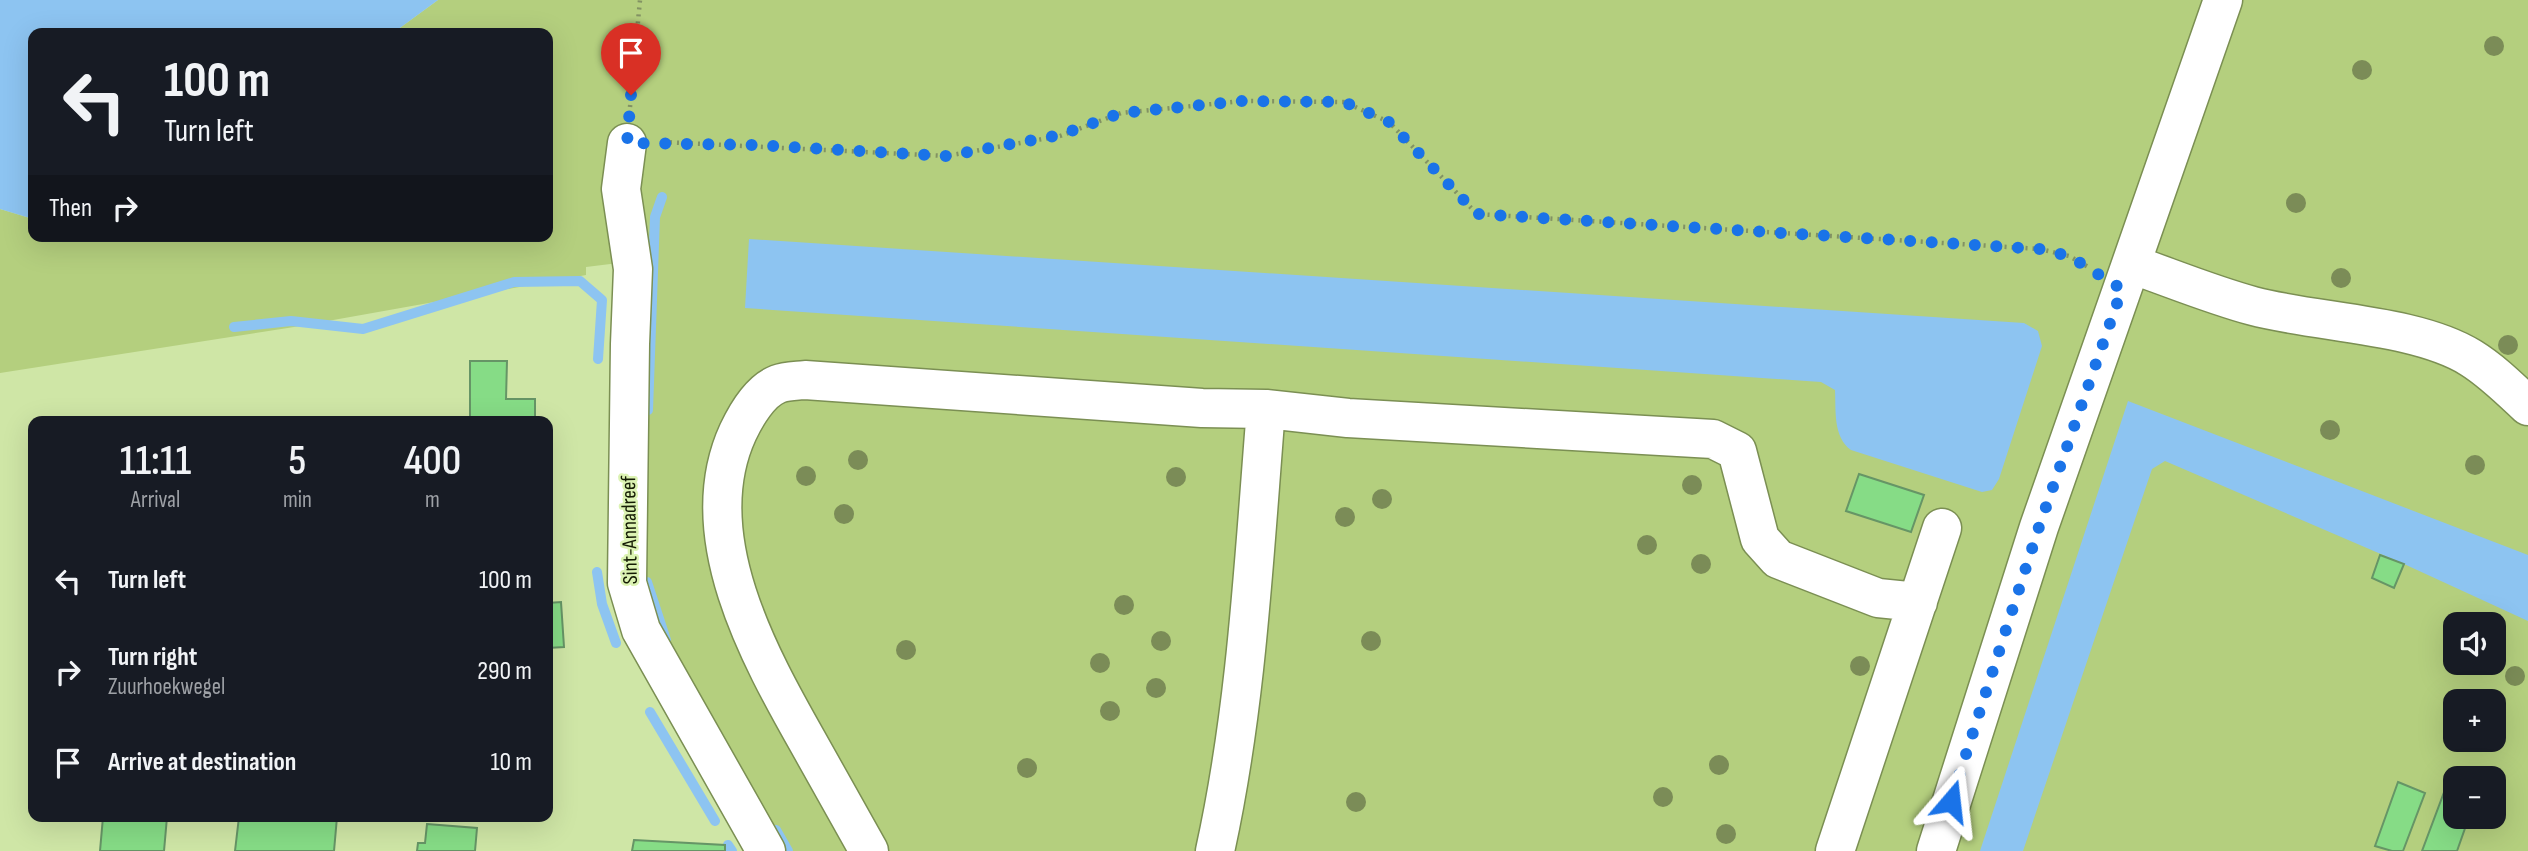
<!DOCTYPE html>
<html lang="en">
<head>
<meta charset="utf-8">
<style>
  body { margin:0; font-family:"Sofia Sans Condensed",sans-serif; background:#242831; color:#f1f3f6; height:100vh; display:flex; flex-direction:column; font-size:26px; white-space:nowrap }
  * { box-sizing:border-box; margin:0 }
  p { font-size:23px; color:#9ea1a6 }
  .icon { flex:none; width:38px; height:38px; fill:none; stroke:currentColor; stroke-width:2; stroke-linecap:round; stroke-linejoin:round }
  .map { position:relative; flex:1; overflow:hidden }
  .sheet { position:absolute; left:28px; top:416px; width:525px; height:406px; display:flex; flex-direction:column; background:#171b24; border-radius:14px; box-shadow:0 7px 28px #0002 }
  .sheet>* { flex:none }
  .guide { position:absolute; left:28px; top:28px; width:525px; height:214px; border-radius:14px; box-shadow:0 7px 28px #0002; background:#171b24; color:#f1f3f6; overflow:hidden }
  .tools { position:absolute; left:2443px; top:612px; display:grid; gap:14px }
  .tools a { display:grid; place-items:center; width:63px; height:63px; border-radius:14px; background:#171b24; box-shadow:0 7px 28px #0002; font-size:35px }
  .pin { position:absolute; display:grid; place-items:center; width:60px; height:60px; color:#fff; margin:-72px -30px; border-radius:50% 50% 50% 0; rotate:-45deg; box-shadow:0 0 7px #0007 }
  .pin .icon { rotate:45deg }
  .me { position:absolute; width:77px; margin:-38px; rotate:17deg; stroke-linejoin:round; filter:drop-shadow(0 0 5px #0008) }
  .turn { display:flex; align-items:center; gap:24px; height:147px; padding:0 21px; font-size:32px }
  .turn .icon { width:91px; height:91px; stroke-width:2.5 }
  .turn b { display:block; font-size:49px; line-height:60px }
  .then { display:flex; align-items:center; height:66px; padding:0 21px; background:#0003; gap:14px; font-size:26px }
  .eta { display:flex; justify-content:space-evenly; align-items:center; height:119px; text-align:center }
  .eta b { font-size:42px; font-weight:600; line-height:49px }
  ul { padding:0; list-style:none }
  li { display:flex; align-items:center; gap:21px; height:91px; padding:0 21px }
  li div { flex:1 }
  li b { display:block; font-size:26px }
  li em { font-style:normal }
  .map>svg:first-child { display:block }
  .green { fill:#b4cf7e; fill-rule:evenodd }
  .water { fill:#8dc4f1 }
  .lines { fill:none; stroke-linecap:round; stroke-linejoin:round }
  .stream { stroke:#8dc4f1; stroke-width:10 }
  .building { fill:#86dc86; stroke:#669566; stroke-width:2 }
  .minor-casing { stroke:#7b8f53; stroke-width:41 }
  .path { stroke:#829263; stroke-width:4.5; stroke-dasharray:2 5; stroke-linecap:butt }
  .minor { stroke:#fff; stroke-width:38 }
  .tree { fill:#7b8c57 }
  .route { stroke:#1a73e8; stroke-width:12; stroke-dasharray:0 21.6 }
  .labels { text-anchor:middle; stroke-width:5; stroke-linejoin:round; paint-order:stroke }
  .street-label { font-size:21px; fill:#141b04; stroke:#dcf3b3 }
</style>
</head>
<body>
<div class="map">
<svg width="2528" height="851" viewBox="0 0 2528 851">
  <rect width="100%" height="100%" fill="#cfe6a6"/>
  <!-- green -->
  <path class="green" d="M438,0H2528V851H774L633,580L643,260L586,267V275L294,327L0,373V209L33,219V236H548V33H393ZM2455,625H2494V663H2455ZM2455,702H2494V740H2455ZM2455,779H2494V817H2455Z"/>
  <!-- water -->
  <path class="water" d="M0,0H438L393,33H33V219L0,209Z
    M749,239L2024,323L2038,331L2042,346L1999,479L1992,490L1982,492L1851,450C1833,437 1836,411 1835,390L1821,382L745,308Z
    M2128,401L2528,555V621L2404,564L2165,461L2152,469L2023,851H1980Z"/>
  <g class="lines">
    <!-- stream -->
    <path class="stream" d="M234,327L291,321L363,329L514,282L580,281L602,300L598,359
      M648,410L655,217L662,197
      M597,572L602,604L616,643
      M647,582L666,640
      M650,712L715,821
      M776,830L788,851
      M728,845L732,851"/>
  </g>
  <!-- building -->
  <path class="building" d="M470,361H507L506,399H535V422H470Z
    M1859,474L1924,495L1911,532L1846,511Z
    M2380,555L2404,564L2394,588L2372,578Z
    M561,602L564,647L548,648V603Z
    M2398,782L2425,793L2403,851H2392L2375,846Z
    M2446,787L2455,790V817H2469L2457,851H2422Z
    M103,817H167L164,851H100Z
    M239,817H337L334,851H235Z
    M427,824L477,828L475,851H417L418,843H425Z
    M634,840L725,845V851H632Z"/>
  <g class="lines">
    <!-- minor casing -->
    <g class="minor-casing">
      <path id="minor" d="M2223,0L2131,264C2171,278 2212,295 2253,306C2317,323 2416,324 2471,358C2492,371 2510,389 2528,406
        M627,143L621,189L633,269L630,344L627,583L641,630L766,851
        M869,851C849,815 829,779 809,744C759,656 691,534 738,432C746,415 760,391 778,384C786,381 797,381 805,380L1202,408L1266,409L1348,418L1713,439L1737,451L1760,539L1778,559L1878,598L1918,602
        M1215,851C1247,706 1254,556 1266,409
        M1835,851L1942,528
        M1936,851L2039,527L2131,264"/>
    </g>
    <!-- path -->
    <path class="path" d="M630,107L640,0
      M663,142L946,156L1060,136L1121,113L1243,101L1344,102L1389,122L1477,214L2040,249L2069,256L2090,268"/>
    <!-- minor -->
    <use href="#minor" class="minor"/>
  </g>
  <!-- trees -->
  <g class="tree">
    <circle cx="2494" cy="46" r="10"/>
    <circle cx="2362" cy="70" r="10"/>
    <circle cx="2296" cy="203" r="10"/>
    <circle cx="2341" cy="278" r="10"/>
    <circle cx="2508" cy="345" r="10"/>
    <circle cx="2330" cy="430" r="10"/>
    <circle cx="858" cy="460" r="10"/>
    <circle cx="2475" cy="465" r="10"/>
    <circle cx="806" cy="476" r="10"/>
    <circle cx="1176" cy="477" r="10"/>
    <circle cx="1692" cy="485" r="10"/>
    <circle cx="1382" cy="499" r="10"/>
    <circle cx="844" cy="514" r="10"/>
    <circle cx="1345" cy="517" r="10"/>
    <circle cx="1647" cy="545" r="10"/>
    <circle cx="1701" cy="564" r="10"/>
    <circle cx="1124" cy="605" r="10"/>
    <circle cx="1161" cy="641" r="10"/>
    <circle cx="1371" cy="641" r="10"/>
    <circle cx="906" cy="650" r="10"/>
    <circle cx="1100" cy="663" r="10"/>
    <circle cx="1860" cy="666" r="10"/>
    <circle cx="2515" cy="676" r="10"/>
    <circle cx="1156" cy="688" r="10"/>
    <circle cx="1110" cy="711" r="10"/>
    <circle cx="1719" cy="765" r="10"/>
    <circle cx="1027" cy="768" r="10"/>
    <circle cx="1663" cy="797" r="10"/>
    <circle cx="1356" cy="802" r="10"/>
    <circle cx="1726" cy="834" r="10"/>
  </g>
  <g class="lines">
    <!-- route -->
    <path class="route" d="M631,95L627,143L754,145L946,156L1060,135L1121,113L1243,101L1344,102L1389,122L1477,214L2040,249L2069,256L2122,289L2039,527L1951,801"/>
  </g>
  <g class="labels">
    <!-- street labels -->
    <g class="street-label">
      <text transform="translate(629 530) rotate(-91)" y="7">Sint-Annadreef</text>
    </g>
  </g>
</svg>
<div class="tools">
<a><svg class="icon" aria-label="sound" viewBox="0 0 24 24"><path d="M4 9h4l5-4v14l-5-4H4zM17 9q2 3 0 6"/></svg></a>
<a>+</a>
<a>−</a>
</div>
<div class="pin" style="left:631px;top:95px;background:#d93025"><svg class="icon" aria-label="arrive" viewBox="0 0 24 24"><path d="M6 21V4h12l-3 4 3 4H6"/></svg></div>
<svg class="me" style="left:1951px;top:801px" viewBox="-20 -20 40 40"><path d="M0-17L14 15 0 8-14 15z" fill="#1a73e8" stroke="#fff" stroke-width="4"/></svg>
<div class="guide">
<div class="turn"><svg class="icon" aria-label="left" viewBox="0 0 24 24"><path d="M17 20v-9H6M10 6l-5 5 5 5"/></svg><div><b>100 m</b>Turn left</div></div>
<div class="then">Then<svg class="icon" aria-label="right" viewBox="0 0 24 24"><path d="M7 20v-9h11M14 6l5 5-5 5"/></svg></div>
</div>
<section class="sheet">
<div class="eta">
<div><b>11:11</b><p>Arrival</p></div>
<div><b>5</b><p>min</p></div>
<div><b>400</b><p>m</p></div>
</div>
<ul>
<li><svg class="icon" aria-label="left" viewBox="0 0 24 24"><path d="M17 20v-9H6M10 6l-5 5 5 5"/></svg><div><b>Turn left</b></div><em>100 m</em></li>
<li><svg class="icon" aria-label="right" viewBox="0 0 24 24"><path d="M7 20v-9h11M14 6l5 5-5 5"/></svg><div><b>Turn right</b><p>Zuurhoekwegel</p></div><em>290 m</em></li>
<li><svg class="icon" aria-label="arrive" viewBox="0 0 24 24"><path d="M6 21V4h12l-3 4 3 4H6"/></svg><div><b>Arrive at destination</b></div><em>10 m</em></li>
</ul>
</section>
</div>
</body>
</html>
